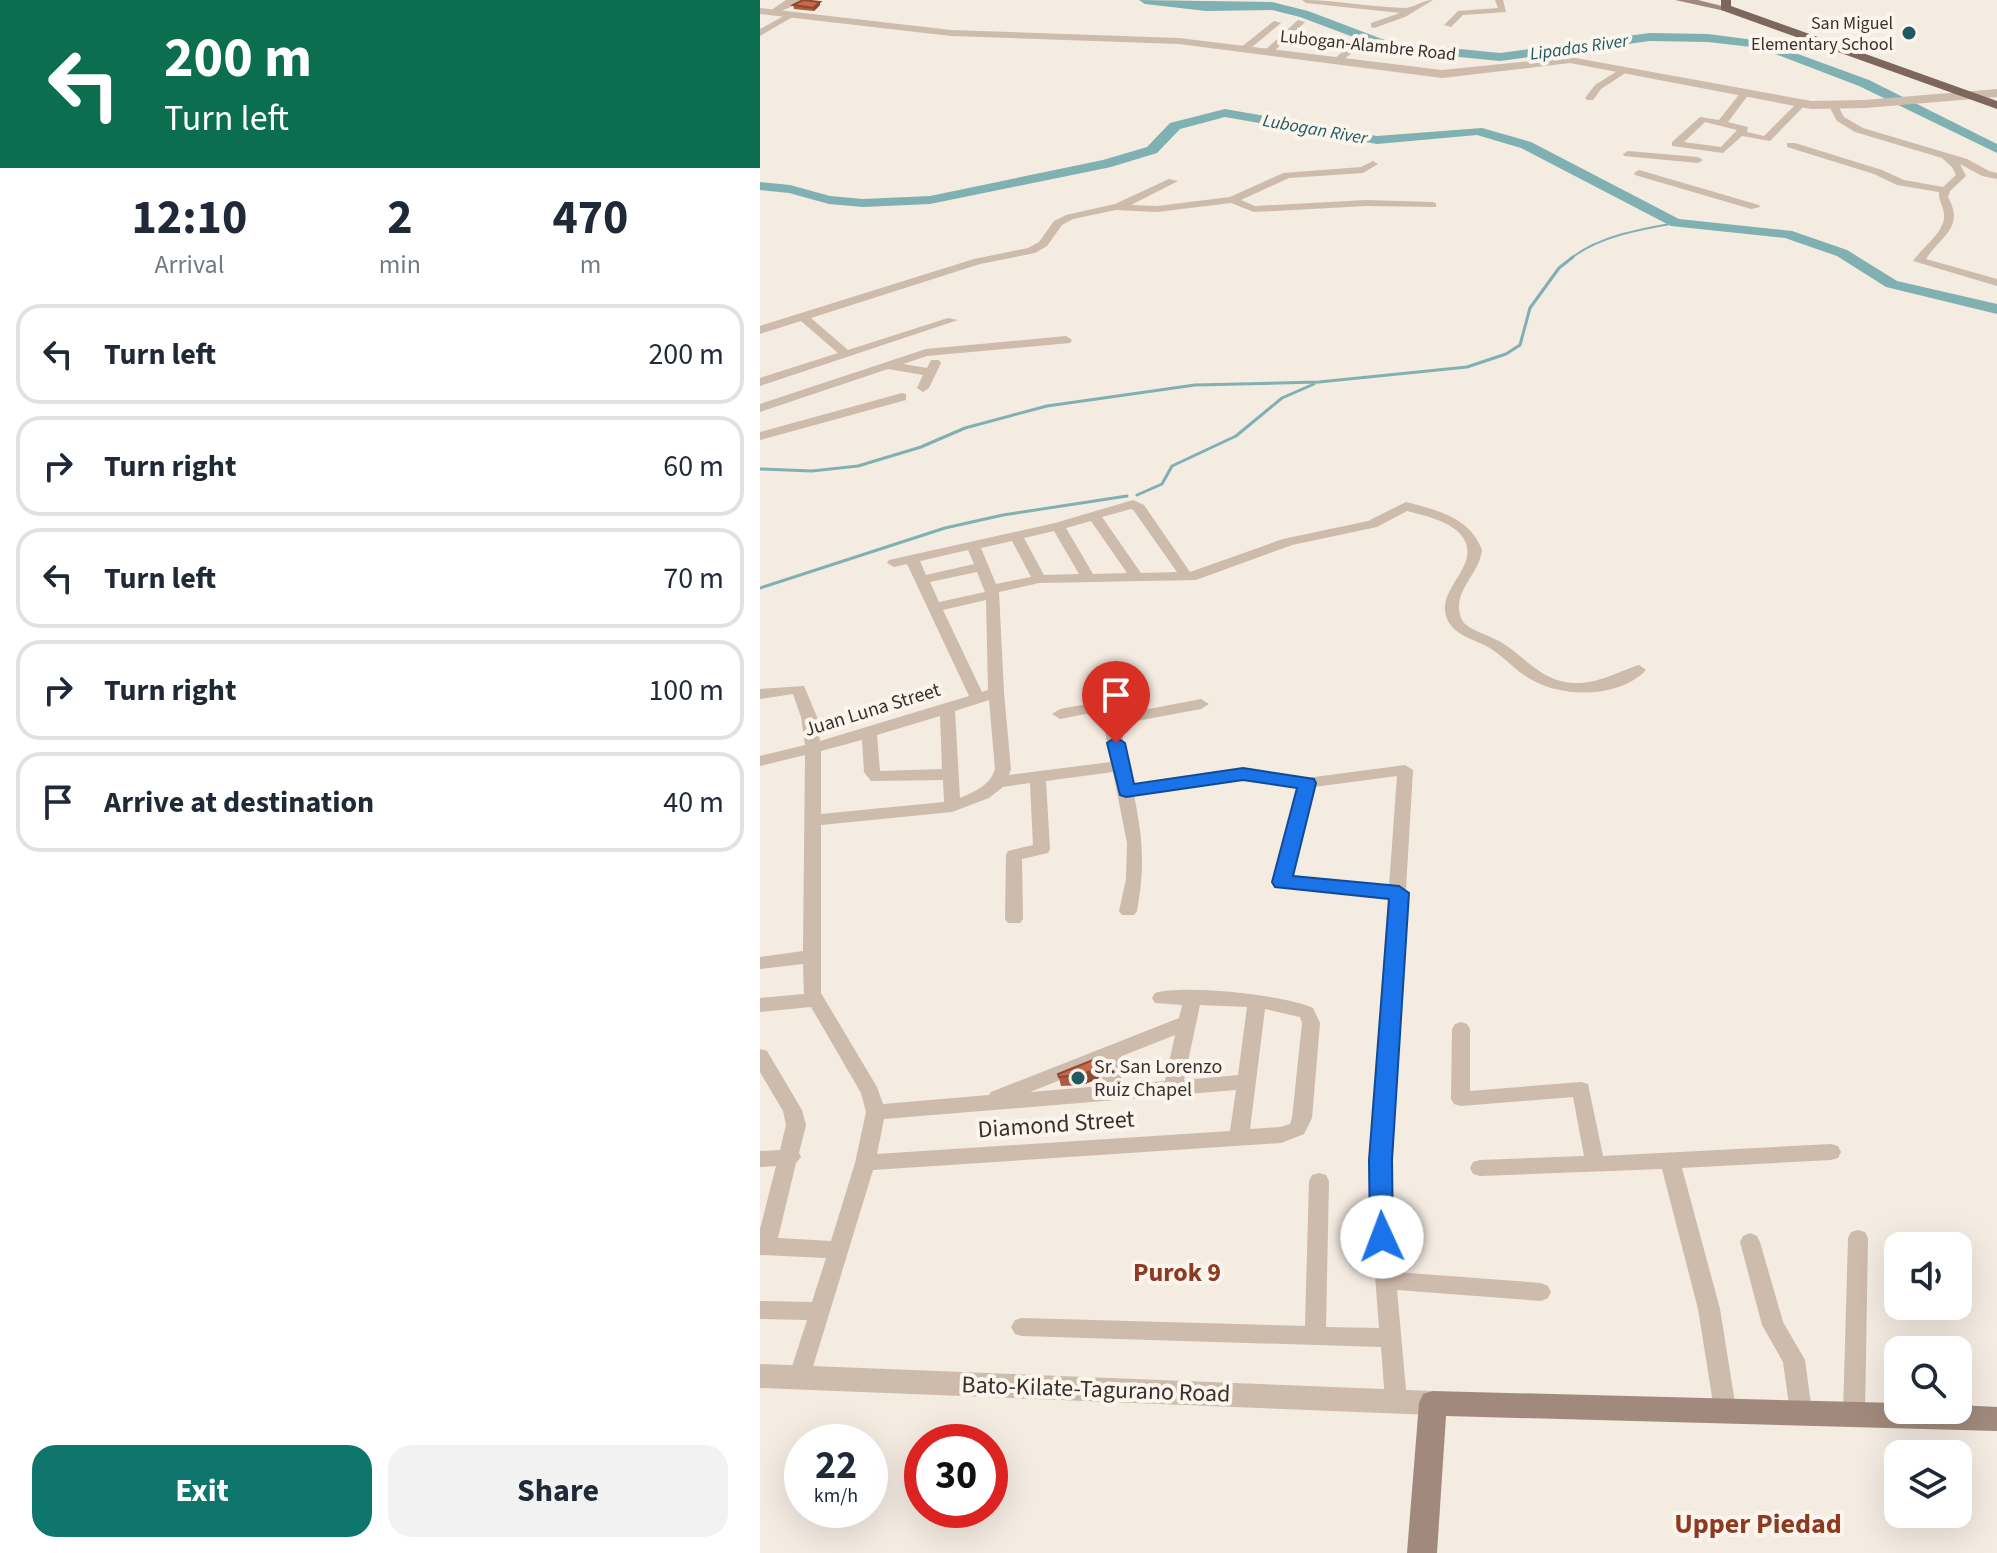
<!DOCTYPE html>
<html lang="en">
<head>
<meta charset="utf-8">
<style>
  body { margin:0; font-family:"Source Sans 3",sans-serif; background:#f2f2f3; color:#1f2937; height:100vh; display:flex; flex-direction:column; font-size:30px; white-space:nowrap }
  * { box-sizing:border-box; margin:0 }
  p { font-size:26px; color:#747a83 }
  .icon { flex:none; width:44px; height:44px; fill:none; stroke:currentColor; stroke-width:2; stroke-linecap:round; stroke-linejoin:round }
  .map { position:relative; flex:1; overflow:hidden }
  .side { display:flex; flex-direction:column; background:#fff; width:760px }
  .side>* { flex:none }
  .guide { background:#0b6e4f; color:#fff; overflow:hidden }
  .fabs { position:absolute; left:1124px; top:1232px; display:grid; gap:16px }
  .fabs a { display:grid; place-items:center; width:88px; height:88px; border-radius:16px; background:#fff; box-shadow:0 8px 32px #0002; font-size:40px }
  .speed { position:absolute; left:24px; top:1424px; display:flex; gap:16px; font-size:40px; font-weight:700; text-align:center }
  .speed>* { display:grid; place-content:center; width:104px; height:104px; border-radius:50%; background:#fff; box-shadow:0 8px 32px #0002; line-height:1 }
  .speed small { font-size:20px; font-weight:400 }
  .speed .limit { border:12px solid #d22; background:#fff; color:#111 }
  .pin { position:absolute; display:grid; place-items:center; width:68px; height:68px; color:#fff; margin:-82px -34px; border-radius:50% 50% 50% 0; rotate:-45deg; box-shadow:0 0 8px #0007 }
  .pin .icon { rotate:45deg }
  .me { position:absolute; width:88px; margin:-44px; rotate:358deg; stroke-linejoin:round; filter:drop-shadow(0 0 6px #0008) }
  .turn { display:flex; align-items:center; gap:28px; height:168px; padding:0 32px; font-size:36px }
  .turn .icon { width:104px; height:104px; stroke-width:2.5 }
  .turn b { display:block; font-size:56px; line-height:68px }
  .eta { display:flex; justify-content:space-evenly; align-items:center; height:136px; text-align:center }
  .eta b { font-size:48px; font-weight:700; line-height:56px }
  .button { display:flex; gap:16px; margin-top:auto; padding:16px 32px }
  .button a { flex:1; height:92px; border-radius:24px; background:#0f766e; color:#fff; font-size:32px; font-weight:700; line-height:92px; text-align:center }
  .button a+a { background:#f2f2f3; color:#1f2937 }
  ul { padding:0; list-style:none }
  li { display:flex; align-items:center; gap:24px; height:100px; margin:0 16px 12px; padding:0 16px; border:4px solid #e0e1e3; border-radius:24px }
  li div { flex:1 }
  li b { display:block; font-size:30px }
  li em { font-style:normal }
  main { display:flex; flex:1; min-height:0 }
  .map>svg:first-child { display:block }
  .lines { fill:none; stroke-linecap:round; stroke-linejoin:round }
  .stream-far1 { stroke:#7fb0b2; stroke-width:2 }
  .stream { stroke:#7fb0b2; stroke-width:3 }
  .river { fill:#7fb0b2; fill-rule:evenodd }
  .minor { fill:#cdbbac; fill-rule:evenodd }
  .tertiary { fill:#cdbbac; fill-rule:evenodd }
  .secondary { fill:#a18a7d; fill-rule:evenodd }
  .primary { fill:#7d675c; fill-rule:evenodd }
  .wall { fill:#ac5a40 }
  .shaded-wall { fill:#8c4a34 }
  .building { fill:#c8694b; stroke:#8c4a34; stroke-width:2 }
  .route { fill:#1a73e8; stroke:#114b97; stroke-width:2 }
  .poi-dot { fill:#1f5a5e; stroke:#fbf5ee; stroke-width:3 }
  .labels { text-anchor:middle; stroke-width:8; stroke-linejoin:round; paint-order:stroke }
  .far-poi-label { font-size:18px; fill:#3b302b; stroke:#fbf5ee; text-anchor:end }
  .far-street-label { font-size:18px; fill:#3b302b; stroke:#fbf5ee }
  .far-water-label { font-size:18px; font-style:italic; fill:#1f5a5e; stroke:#fbf5ee }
  .street-label { font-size:20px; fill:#3b302b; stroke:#fbf5ee }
  .poi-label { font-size:20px; fill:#3b302b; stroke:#fbf5ee; text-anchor:start }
  .near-street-label { font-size:24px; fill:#3b302b; stroke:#fbf5ee }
  .near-neighbourhood-label { font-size:26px; font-weight:bold; fill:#8c3b22; stroke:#fbf5ee }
  .near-quarter-label { font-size:28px; font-weight:bold; fill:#8c3b22; stroke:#fbf5ee }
</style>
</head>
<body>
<main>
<section class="side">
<div class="guide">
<div class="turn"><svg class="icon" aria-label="left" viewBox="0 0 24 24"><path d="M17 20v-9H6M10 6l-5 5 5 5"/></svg><div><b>200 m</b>Turn left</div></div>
</div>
<div class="eta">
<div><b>12:10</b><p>Arrival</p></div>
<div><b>2</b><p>min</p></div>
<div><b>470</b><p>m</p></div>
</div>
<ul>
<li><svg class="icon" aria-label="left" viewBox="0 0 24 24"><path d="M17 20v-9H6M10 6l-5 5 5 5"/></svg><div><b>Turn left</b></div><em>200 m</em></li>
<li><svg class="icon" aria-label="right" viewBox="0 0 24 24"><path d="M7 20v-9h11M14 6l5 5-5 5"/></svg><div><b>Turn right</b></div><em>60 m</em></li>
<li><svg class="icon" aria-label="left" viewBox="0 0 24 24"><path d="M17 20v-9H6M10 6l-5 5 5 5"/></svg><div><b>Turn left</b></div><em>70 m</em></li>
<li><svg class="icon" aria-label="right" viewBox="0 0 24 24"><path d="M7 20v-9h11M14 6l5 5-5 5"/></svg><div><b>Turn right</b></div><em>100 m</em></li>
<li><svg class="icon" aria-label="arrive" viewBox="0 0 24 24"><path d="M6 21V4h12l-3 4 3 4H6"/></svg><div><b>Arrive at destination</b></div><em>40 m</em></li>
</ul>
<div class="button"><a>Exit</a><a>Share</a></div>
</section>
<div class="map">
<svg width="1237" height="1553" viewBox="0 0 1237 1553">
  <rect width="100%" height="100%" fill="#f4ebe1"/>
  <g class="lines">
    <!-- stream-far1 -->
    <path class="stream-far1" d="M810,259C839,236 881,229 916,223"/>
    <!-- stream -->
    <path class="stream" d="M0,469L52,471L98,466L161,447L205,428L287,406L435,385L559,382L707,367L746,354L760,345L770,308L799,268L813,257
      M377,495L402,484L412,466L476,436L522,398L554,384
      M0,588L185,528L243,515L367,496"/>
    <!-- river -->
    <path class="river" d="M379,0L512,2L548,11L630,42L740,53L890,33L948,34L1002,41L1109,80L1237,144V153L1099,86L1000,48L948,42L890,41L740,61L628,50L540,17L512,10L446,11L385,4Z
      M465,109L617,136L722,128L771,142L919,219L1032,231L1087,250L1137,281L1237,304V314L1126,287L1077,256L1025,238L911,226L761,148L717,135L617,144L465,117L420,129L397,153L351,167L170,204L103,207L69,204L29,193L0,190V182L30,185L70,196L103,199L170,196L343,160L387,147L410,123Z"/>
    <!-- minor -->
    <path class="minor" d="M26,0H44C40,3 14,15 10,15V11Z
      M542,0C576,0 609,7 644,8C654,8 662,0 673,0L645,17L614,28L611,27V23L640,13L546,3Z
      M735,0H743L746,12L703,15L691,27L684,25L698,11L738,8Z
      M29,13L36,15L0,36V29Z
      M538,20L545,22L510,55H504V51Z
      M514,21L521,23L486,52H480V48Z
      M595,41L603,43L580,63H574V59Z
      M862,68L870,70L841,89L833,100H827L825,98L835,85Z
      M984,91L989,94L968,122L988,127L987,132L1004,136L1038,102L1046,104L1010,141L982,136L963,153L912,146V142L940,117L959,120L981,92ZM945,122L977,130L961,147L924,142Z
      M1071,104H1077L1084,117L1103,128L1207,159L1229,171L1237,173V179L1222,176L1200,164L1206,176L1190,191L1188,197C1205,228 1181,236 1166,259L1237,279V286L1153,261C1162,248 1183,233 1184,218C1185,208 1178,201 1179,192L1137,185L1114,174L1027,147V143H1035L1122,170L1144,180L1183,187L1196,175L1192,167L1182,158L1095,132L1077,121L1069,106Z
      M868,151L938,157L943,160L938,163L864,156L863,154Z
      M613,161L618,164L603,173L529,178L481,200L495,206L606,200L672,202L676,203V207L606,206L494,212L471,203L397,212L356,210L313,219L302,225L287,246L275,253L220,264L51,318L88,350L188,318L198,320L0,386V378L78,353L41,321L0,334V326L214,259L268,248L279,242L294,221L306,215L355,204L409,179L418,181L371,205L397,206L470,197L523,173L601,167Z
      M879,170L999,205L1000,207L991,209L875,175L874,173Z
      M306,336L312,340L310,343L167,356L143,364L167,368L171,360H179L181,363L169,388L163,392L157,388L163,375L128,369L0,412V404L166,349Z
      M142,393L146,394V400L0,440V432Z
      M373,500L384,505L430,572L523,539L608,521L646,502C676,510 710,517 722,550C720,571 699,586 699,607C699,613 701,620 705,624C715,632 728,635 739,641C765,656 780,681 814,683C839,684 856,672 879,665L886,670C860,698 803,698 772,680C755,671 744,656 728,647C714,639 696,636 688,621C673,591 718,570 705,541C696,522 666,516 647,511L617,527L532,545L436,580L279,583L239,592L244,693L251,769L249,775L351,762L341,711L300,719L292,714L300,709L348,700L356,705L358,715L441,699L449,704L441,709L360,724L372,785L465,770L502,771L547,778L645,765L653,770L630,1160L635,1272L781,1283L788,1286L791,1292L788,1298L781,1301L637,1290L647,1401L644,1408L636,1411L628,1408L625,1401L621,1347L262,1336L255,1334L251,1327L255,1320L262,1318L545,1326L549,1181L552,1175L559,1173L566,1175L569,1181L566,1327L619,1328L612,1237L610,1160L628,898L516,886L514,882L538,787L502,781L465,780L374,795C383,840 385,865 377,911L374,915H362L359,911L366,879L367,843L353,772L286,781L290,849L288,853L262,859L263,919L260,923H248L245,919L246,855L248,851L273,845L270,783L243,787L229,798L192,812L61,825V993L117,1087L123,1104L229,1095L231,1092L419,1018L422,1005L395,1003L392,998L395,993C423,984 526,995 553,1008L560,1023L552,1118L544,1134L521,1143L113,1170L48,1383L40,1386L32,1383L29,1376L47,1320L0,1319V1301L52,1302L66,1258L0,1255V1229L16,1166L0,1167V1151L20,1150L26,1125L23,1111L0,1072V1049L7,1051L42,1110L46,1125L39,1153L41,1157L36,1163L18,1238L71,1241L95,1163L106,1112L101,1093L51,1007L0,1012V998L44,994L43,964L0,969V957L43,951L45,755L0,766V756L45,745L41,717L33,694L0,699V689L44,686L57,717L60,741L209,696L147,564L134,567L127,563L129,560L295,523ZM371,509L374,511L417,572L381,573L342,517ZM331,521L367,573L333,574L306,528ZM294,531L319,574L284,575L264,538ZM252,541L271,577L236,584L221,548ZM208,550L214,564L166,575L160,561ZM217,572L225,592L179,602L170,582ZM226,600L228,690L222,692L183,610ZM229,700L235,769C230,786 215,791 200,798L195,711ZM180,716L182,769L120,771L117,735ZM102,740L104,772L111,781L183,780L184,802L61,814V751ZM637,776L629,886L532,877L554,787ZM440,1005L487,1007L478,1075L424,1080ZM505,1009L540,1017L542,1023L532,1118L530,1124L520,1127L490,1129ZM415,1035L405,1081L361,1085L362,1056ZM343,1063L342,1086L270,1092ZM476,1090L470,1131L117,1154L124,1119Z
      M701,1022L707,1024L710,1029V1091L821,1082L828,1084L843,1156L1071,1144L1078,1146L1081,1152L1078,1158L1071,1160L922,1168L960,1309L976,1409L973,1416L965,1419L957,1416L954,1409L938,1309L902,1169L720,1176L713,1174L710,1168L713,1162L720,1160L824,1156L813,1097L701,1106L694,1104L691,1099L692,1029L695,1024Z
      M1098,1230L1105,1232L1108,1238L1105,1414L1102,1421L1094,1424L1086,1421L1083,1414L1088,1238L1091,1232Z
      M990,1233L997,1236L1000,1242L1023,1322L1045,1360L1052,1412L1049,1419L1041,1422L1033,1419L1030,1412L1023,1362L1002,1325L980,1242L983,1236Z"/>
    <!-- tertiary -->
    <path class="tertiary" d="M0,8L191,30L419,38L682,70L810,57L1051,101L1105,100L1237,89V97L1105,108L1051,109L810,63L682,78L419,44L191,36L0,14Z
      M0,1364L673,1391L683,1394L687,1403L683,1412L673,1415L0,1388Z"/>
    <!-- secondary -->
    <path class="secondary" d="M915,0H938L970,8L965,11Z
      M673,1391L1138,1403V1410H1198V1405L1237,1407V1431L686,1416L677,1553H647L659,1403L663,1394Z"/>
    <!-- primary -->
    <path class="primary" d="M961,0H971V6L1237,101V109L961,10Z"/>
  </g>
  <!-- wall -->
  <path class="wall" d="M60,2V5L54,11L34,9L33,5Z
    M333,1060L339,1078L323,1085L301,1086L298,1074Z"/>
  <!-- shaded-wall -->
  <path class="shaded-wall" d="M60,2V5L54,11L53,8Z
    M338,1068L339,1078L323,1085L321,1075Z"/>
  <!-- building -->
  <path class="building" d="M43,0L60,2L53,8L33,5Z
    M333,1060L338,1068L321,1075L299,1077L298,1074Z"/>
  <!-- route -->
  <path class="route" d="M356,737L365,743L374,784L483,768L554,779L556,783L533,876L639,886L649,893L632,1160L633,1237L630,1244L622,1246L613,1244L610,1237L609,1160L629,899L515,887L512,882L537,788L483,780L366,797L360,795L347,743Z"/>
  <!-- markers -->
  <g class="poi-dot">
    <circle cx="1149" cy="33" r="8"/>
    <circle cx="318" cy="1078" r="8"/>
  </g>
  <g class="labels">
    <!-- far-poi labels -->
    <g class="far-poi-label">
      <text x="1133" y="29">San Miguel<tspan x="1133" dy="21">Elementary School</tspan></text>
    </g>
    <!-- far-street labels -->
    <g class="far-street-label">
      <text transform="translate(608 45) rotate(6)" y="6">Lubogan-Alambre Road</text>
    </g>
    <!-- far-water labels -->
    <g class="far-water-label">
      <text transform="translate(819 47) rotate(-8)" y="6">Lipadas River</text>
      <text transform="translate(555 129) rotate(10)" y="6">Lubogan River</text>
    </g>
    <!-- street labels -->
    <g class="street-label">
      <text transform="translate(112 709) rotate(-17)" y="7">Juan Luna Street</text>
    </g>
    <!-- poi labels -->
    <g class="poi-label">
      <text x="334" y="1073">Sr. San Lorenzo<tspan x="334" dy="23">Ruiz Chapel</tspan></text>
    </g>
    <!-- near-street labels -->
    <g class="near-street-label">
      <text transform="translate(296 1124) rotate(-4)" y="8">Diamond Street</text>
      <text transform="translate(336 1389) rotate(2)" y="8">Bato-Kilate-Tagurano Road</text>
    </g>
    <!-- near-neighbourhood labels -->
    <g class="near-neighbourhood-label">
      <text x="417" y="1281">Purok 9</text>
    </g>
    <!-- near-quarter labels -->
    <g class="near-quarter-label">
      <text x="998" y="1533">Upper Piedad</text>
    </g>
  </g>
</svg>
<div class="fabs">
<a><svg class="icon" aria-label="sound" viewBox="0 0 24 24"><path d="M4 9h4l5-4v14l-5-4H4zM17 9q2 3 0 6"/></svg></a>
<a><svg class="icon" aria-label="search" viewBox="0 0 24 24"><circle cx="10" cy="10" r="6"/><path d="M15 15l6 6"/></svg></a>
<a><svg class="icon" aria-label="layers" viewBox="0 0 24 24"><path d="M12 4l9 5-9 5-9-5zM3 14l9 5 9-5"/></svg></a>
</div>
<div class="speed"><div>22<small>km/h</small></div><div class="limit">30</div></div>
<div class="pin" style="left:356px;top:743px;background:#d93025"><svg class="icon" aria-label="arrive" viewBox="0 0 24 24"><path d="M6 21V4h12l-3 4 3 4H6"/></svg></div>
<svg class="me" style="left:622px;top:1237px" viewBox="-20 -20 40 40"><circle r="19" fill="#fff"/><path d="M0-13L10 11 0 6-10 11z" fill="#1a73e8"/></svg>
</div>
</main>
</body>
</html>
